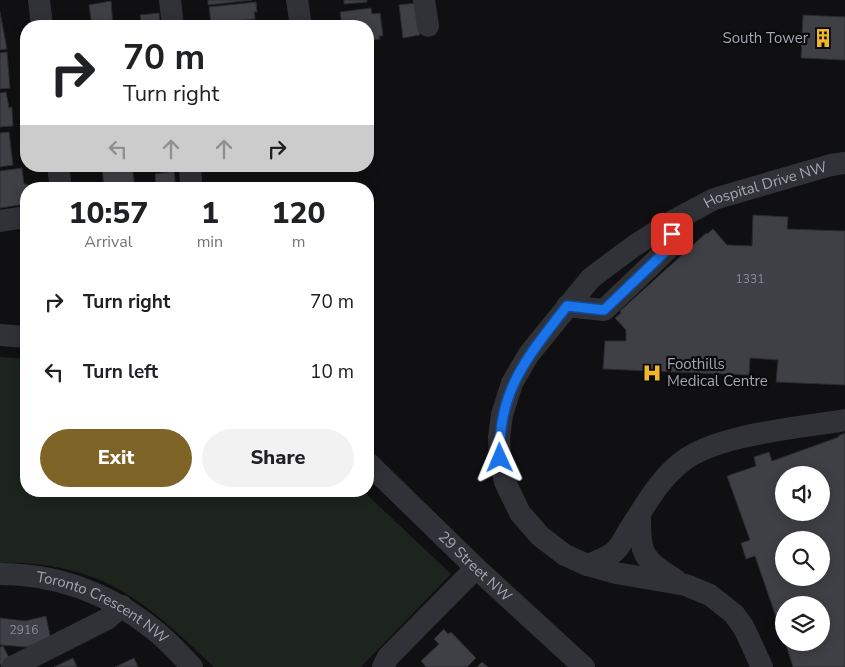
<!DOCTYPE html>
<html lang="en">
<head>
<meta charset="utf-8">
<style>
  body { margin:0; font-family:"Nunito Sans",sans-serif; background:#f2f2f2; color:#202124; height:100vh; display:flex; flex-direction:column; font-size:19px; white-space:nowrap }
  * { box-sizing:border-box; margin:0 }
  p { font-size:16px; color:#757577 }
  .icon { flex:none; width:28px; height:28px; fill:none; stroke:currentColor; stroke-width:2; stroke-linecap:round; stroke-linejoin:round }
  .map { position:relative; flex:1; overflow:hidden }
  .drawer { position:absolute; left:20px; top:182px; width:354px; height:315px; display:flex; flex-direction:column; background:#fff; border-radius:20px; box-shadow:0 2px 12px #0003 }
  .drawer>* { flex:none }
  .guide { position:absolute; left:20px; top:20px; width:354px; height:152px; border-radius:20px; box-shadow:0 2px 12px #0003; background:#fff; color:#202124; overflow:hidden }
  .tools { position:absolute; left:775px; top:466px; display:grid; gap:10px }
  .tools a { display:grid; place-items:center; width:55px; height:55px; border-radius:50%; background:#fff; box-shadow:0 2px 12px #0003; font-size:25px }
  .pin { position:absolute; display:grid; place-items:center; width:42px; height:42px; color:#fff; margin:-21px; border-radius:10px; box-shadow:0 2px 8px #0006 }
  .me { position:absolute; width:55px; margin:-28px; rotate:359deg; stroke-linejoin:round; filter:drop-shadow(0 0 4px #0008) }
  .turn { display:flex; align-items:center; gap:18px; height:105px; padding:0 20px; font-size:22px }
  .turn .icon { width:65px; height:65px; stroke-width:2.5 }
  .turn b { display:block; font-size:35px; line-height:42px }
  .lanes { display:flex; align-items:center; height:48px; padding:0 20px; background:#0003; justify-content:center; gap:25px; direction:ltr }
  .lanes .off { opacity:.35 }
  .eta { display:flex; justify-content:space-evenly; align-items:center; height:85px; text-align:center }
  .eta b { font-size:30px; font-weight:800; line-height:35px }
  .button { display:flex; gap:10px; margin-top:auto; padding:10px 20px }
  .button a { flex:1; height:58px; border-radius:30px; background:#7e6427; color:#fff; font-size:20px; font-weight:800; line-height:58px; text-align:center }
  .button a+a { background:#f2f2f2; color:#202124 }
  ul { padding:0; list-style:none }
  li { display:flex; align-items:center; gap:15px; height:70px; padding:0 20px }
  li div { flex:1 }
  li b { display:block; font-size:19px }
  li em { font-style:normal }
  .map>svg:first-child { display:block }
  .green { fill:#1d241e }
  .building { fill:#3f4045; stroke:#2a2a2e; fill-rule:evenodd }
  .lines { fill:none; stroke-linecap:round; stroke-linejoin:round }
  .minor { stroke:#313237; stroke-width:22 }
  .route-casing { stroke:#114b97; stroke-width:12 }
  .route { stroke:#1a73e8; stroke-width:9 }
  .labels { text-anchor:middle; stroke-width:4.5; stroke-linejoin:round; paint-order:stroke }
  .number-label { font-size:12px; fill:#888c97 }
  .poi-label { font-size:15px; fill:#a1a6b2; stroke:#0b0b0d; text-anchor:end }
  .street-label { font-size:15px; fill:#a1a6b2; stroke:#0b0b0d }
</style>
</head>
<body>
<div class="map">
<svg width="845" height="667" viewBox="0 0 845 667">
  <rect width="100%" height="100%" fill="#101012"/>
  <!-- green -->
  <path class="green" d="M0,357L26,359V491H363L451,574L361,667H214C185,640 156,611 122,591C86,570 41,561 0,563Z"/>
  <!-- building -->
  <path class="building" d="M208,0H252L208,5Z
    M344,0H367V2L344,4Z
    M111,1L113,26H90H92L89,5Z
    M256,2L257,12H254L255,19L211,24L209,7Z
    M416,3L420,35L403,38L399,5Z
    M371,8L372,14L380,13L383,36H379L380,39L368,41V26H342L340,12Z
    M0,12L7,49L0,50Z
    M159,13L160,26H142L140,15Z
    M803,15L845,17V60L801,58Z
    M258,23V26H227Z
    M7,52L10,88L0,89V53Z
    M6,92L9,108L12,107L13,126L0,127V93Z
    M9,132L13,165L0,167V133Z
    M102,166H132L135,187L104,189Z
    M22,168L24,184H27L26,204L0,208V171Z
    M174,171L176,189H156L155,174Z
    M753,215L788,217L787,229L845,231V385L776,382L778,360L750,358L749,375L603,369L605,341H626V330L615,318L621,313L620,311L706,233L707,234L713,229L727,245L752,246Z
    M845,433V667H793L785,642H821V605H784V640L755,556L746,559L741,543L750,540L727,476L756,466L754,457L769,452L772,461L839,437L838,436ZM784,475H821V512H784ZM784,540H821V578H784Z
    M46,616L51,640L26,647L1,645L0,644V618L25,621Z
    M444,629L448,634L451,632L476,658L467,667H426L421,661L439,644L434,639Z
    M3,646L10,660L0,665V647Z
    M73,658L77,667H54Z
    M134,658L138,667H115Z
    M482,662L488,667H477Z"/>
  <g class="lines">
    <!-- minor -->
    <g class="minor">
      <path d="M39,0L42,26"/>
      <path d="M170,0L173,26"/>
      <path d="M297,0L301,26"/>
      <path d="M424,0L428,26"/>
      <path d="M58,166L61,189"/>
      <path d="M189,189L191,182L190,166"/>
      <path d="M0,221L26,217"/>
      <path d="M567,306L604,310L670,247L673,221"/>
      <path d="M0,335L26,337"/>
      <path id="s1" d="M368,463L476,568L584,667"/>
      <path d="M640,514C640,555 642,559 676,580"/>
      <path d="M587,565C596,562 606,558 614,552C620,547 625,537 629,530C646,505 658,480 683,461C718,434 800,428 845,420"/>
      <path id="s2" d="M0,574C58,574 108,593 153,629C167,640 180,654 192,667"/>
      <path d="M12,667L107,619L122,606"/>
      <path d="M383,667L388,657L476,568"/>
      <path id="s3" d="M762,667L744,628L734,614L710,595L686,585L616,573L587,565L565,555L540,536L520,513L505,482L500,458L499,437L502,415L512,383L529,354L591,278L634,246L673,221L714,199L831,165L845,163"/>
    </g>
  </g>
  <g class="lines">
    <!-- route casing -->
    <g class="route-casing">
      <path id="route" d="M500,458C497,391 528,356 567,306L604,310L670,247L672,234"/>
    </g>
    <!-- route -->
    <use href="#route" class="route"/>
  </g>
  <!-- icons -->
  <defs>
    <g id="building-bare" transform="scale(1.5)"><path d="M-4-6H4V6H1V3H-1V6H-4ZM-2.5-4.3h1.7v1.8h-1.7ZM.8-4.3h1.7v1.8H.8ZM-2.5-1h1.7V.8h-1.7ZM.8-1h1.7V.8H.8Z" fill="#f0b52a" stroke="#0b0b0d" stroke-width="2.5" paint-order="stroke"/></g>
    <g id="hospital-bare" transform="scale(1.5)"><path d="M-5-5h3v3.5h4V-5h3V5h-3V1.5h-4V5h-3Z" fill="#f0b52a" stroke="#0b0b0d" stroke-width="2.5" paint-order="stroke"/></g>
  </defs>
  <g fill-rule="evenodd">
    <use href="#building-bare" x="823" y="38"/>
    <use href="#hospital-bare" x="652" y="373"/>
  </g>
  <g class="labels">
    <!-- number labels -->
    <g class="number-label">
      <text x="750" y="283">1331</text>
      <text x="24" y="634">2916</text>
    </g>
    <!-- poi labels -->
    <g class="poi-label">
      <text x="808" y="43">South Tower</text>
      <text x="667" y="369" text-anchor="start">Foothills<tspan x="667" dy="17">Medical Centre</tspan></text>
    </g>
    <!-- street labels -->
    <g class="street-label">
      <text dy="5" stroke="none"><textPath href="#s3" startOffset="771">Hospital Drive NW</textPath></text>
      <text dy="5" stroke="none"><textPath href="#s1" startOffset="149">29 Street NW</textPath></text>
      <text dy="5" stroke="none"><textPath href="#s2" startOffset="110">Toronto Crescent NW</textPath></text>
    </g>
  </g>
</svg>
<div class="tools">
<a><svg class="icon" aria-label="sound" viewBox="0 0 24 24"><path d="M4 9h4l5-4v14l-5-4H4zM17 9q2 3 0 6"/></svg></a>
<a><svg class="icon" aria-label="search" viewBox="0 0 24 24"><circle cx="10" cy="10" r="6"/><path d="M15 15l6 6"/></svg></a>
<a><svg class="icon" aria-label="layers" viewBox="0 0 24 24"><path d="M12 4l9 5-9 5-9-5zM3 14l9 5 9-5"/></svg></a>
</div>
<div class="pin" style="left:672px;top:234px;background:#d93025"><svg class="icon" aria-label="arrive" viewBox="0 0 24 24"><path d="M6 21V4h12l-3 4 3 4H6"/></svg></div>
<svg class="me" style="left:500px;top:458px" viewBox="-20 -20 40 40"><path d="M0-17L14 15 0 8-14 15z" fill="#1a73e8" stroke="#fff" stroke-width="4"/></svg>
<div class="guide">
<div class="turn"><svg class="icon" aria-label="right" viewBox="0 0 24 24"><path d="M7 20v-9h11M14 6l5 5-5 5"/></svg><div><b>70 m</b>Turn right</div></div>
<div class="lanes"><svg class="icon off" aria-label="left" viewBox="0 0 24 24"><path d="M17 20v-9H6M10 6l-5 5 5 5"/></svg><svg class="icon off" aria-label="ahead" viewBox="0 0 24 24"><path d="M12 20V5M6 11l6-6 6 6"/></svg><svg class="icon off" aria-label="ahead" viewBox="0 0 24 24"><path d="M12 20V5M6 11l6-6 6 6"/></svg><svg class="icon" aria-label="right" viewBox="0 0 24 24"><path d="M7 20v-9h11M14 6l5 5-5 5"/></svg></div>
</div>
<section class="drawer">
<div class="eta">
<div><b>10:57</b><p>Arrival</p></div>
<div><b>1</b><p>min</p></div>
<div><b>120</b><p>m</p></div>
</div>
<ul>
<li><svg class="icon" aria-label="right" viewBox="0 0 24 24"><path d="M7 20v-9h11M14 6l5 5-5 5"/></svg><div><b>Turn right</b></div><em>70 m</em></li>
<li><svg class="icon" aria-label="left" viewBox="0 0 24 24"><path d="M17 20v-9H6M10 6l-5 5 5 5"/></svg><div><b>Turn left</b></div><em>10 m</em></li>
</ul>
<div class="button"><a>Exit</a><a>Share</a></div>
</section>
</div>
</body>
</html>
